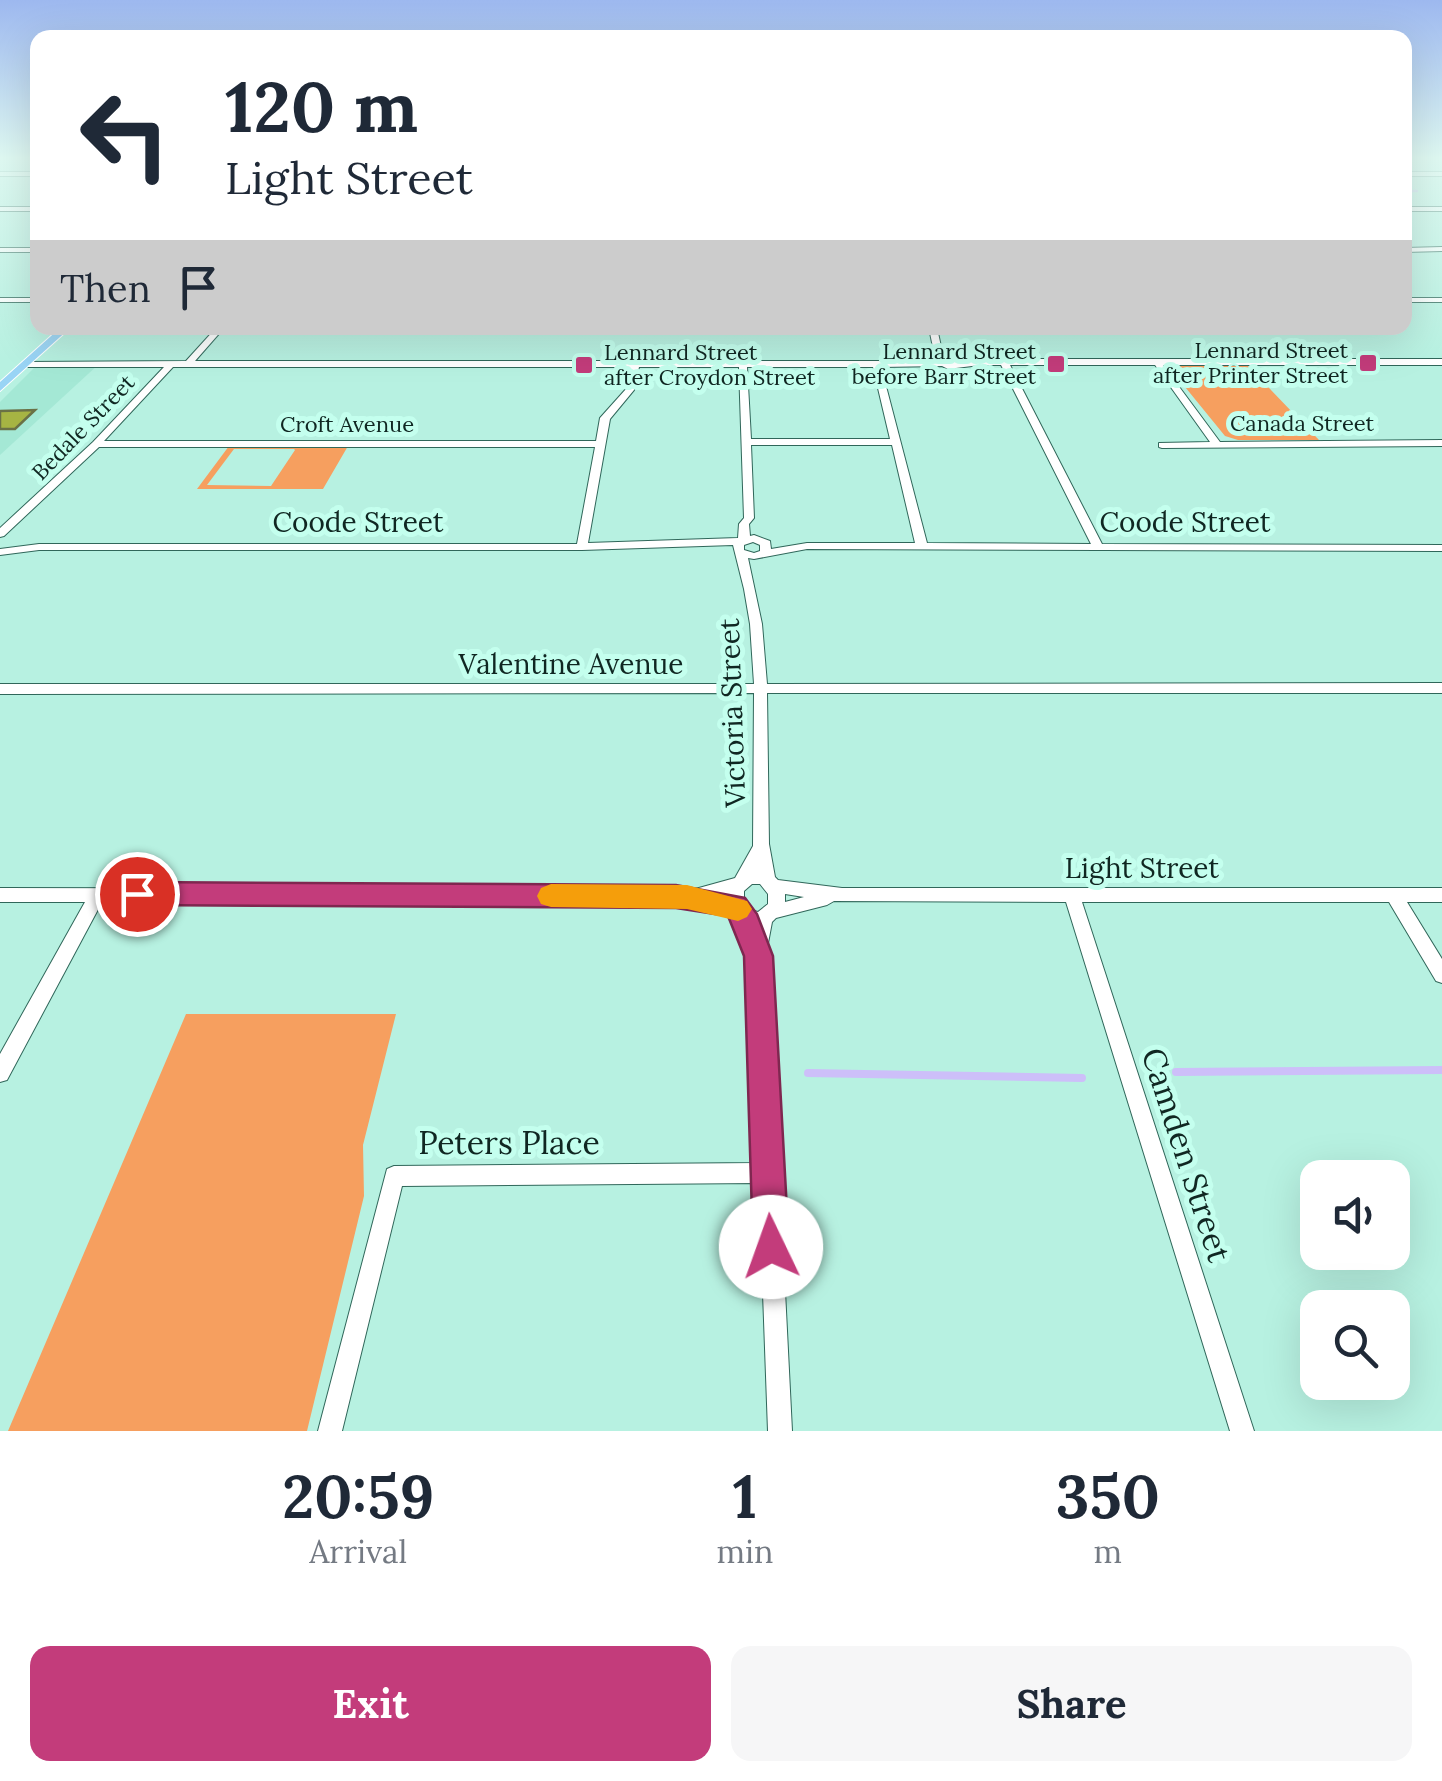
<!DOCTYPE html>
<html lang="en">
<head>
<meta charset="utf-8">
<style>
  body { margin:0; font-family:Lora,serif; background:#f6f6f7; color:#1f2937; height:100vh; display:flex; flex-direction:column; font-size:38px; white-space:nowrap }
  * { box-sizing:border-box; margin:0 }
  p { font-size:32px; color:#747a83 }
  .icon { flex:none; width:55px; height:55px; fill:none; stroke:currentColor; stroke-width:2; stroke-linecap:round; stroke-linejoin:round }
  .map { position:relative; height:1431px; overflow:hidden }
  .drawer { display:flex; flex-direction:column; background:#fff; flex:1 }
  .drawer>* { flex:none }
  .banner { position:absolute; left:30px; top:30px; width:1382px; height:305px; border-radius:20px; box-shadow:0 10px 40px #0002; background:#fff; color:#1f2937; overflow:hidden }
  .tools { position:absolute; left:1300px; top:1160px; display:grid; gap:20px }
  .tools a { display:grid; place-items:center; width:110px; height:110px; border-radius:20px; background:#fff; box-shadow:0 10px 40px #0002; font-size:50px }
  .pin { position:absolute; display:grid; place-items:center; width:85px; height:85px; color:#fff; margin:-42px; border:5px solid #fff; border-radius:50%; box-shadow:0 2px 10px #0007 }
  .me { position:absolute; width:110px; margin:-55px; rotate:357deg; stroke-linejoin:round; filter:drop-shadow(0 0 8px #0008) }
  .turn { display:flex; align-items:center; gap:35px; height:210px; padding:0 30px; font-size:45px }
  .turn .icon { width:130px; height:130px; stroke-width:2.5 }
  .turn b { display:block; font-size:70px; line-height:85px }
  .then { display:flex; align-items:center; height:95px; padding:0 30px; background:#0003; gap:20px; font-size:38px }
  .eta { display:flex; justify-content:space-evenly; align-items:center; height:170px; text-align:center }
  .eta b { font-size:60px; font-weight:700; line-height:70px }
  .action { display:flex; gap:20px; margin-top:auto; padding:20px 30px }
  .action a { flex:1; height:115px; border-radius:20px; background:#c33c7b; color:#fff; font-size:40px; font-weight:700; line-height:115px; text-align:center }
  .action a+a { background:#f6f6f7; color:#1f2937 }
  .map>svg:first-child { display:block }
  .built { fill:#a4e8d5 }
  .green { fill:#f69f5f; fill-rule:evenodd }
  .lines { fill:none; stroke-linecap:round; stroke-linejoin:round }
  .stream-far2 { stroke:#cdbff9; stroke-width:2.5 }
  .stream-far1 { stroke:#cdbff9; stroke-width:6 }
  .stream { stroke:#cdbff9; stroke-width:8 }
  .building { fill:#a6b443; stroke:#6a7146; stroke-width:2.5 }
  .minor-casing { stroke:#30675a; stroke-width:2 }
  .major-casing { stroke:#fff; stroke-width:2 }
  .minor { fill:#fff; fill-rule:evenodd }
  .major { fill:#99d4f5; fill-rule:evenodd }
  .route { fill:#c33c7b; stroke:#7f2750; stroke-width:2.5 }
  .slow { fill:#f59e0b }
  .poi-dot { fill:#c33c7b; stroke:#c4ffee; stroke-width:4 }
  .labels { text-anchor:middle; stroke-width:10; stroke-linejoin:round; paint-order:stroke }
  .far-poi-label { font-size:22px; fill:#102722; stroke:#c4ffee; text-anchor:end }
  .far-street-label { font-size:22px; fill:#102722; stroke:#c4ffee }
  .street-label { font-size:28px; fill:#102722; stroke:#c4ffee }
  .near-street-label { font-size:32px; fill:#102722; stroke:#c4ffee }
</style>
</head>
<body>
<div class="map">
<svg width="1442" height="1431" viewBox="0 0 1442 1431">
  <rect width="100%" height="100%" fill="#b7f1e1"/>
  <!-- built -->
  <path class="built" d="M39,363H100L0,455V402Z"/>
  <!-- green -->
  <path class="green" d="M1247,365L1319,440H1238L1225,436L1168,366Z
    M229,446H348L323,489H197ZM234,449H294L295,450L271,486L207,485Z
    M186,1014H396L363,1145L364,1196L307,1431H8Z"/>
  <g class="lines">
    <!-- stream-far2 -->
    <path class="stream-far2" d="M1405,191H1417"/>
    <!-- stream-far1 -->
    <path class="stream-far1" d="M1322,1071L1442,1070"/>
    <!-- stream -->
    <path class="stream" d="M1176,1072L1442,1070
      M808,1073L1082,1078"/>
  </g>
  <!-- building -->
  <path class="building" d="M35,410L15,429H0V411Z"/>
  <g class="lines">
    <!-- minor casing -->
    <g class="minor-casing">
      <path id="minor" d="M0,172H38V176H0Z
        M1405,172H1442V176H1405Z
        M0,207H38V211H0Z
        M1405,207H1442V211H1405Z
        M1442,247V251L1405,252V248Z
        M0,248H38V252H0Z
        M0,298H38V302H0Z
        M1405,298H1442V302H1405Z
        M216,328H224L195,361H933L931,359L935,357L929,328H937L943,356L959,357L960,362L980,359H1442V365H1163L1220,442L1442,440V446L1162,448L1159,447V443L1210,442L1155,365H1010L1102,544L1442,545V551L807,549L754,559L748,558L762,624L767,684L1442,683V693H767L769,844L775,877L778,880L842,888H1442V902H1407L1442,959V983L1436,981L1389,902H1082L1254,1431H1230L1066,902L834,901L827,905L776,918L772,922L765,959L769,970L792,1431H768L759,1183L402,1186L342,1431H318L387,1169L394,1166L758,1163L751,970L736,919L731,912L676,903L102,902L7,1080L0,1082V1054L85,902H0V888L676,889L688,891L735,878L753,846L754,693L0,694V684H754L750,624L744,589L733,545L582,550H39L0,555V549L39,544H577L595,447H99L4,536L0,537V528L93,442L164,367H28L24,364L25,362L186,361ZM980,365H1001L1091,544L927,543L881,367L942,366L948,369ZM173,367H630L626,389L600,418L596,441H104ZM639,367H739L744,518L739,524L738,538L588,543L610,419L634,390ZM747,367H873L890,439H751ZM751,445H892L915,543H807L771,549L770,541L754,535L750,536L749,524L754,518ZM753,542L760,545V551L754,553L744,550V545ZM752,884H760L768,894V904L758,912L750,910L744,902V891ZM785,894L804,897L785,902Z"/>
    </g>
    <!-- major casing -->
    <g class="major-casing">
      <path id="major" d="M60,328H70L0,391V382Z"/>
    </g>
    <!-- minor -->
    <use href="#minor" class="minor"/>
    <!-- major -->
    <use href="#major" class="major"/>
  </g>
  <!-- sky -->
  <linearGradient id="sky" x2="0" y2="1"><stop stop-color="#9db8ef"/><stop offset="0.44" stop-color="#dff9f2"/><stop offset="1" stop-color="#dff9f2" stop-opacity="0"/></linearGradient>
  <rect width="1442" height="359" fill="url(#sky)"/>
  <!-- route -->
  <path class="route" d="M137,882L676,885L745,898L757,914L773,956L789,1247L784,1259L771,1265L758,1259L753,1247L744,956L728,916L676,908L137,905L127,902L123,894L127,886Z"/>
  <!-- slow -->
  <path class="slow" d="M551,884L687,885L747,901L752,909L747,917L738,921L687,909L551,907L541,904L537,896L541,888Z"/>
  <!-- markers -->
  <g class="poi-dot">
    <rect x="1358" y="353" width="20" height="20" rx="5"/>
    <rect x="1046" y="354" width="20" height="20" rx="5"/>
    <rect x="574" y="355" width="20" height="20" rx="5"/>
  </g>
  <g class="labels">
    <!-- far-poi labels -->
    <g class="far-poi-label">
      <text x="1348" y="358">Lennard Street<tspan x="1348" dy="25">after Printer Street</tspan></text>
      <text x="1036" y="359">Lennard Street<tspan x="1036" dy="25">before Barr Street</tspan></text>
      <text x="604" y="360" text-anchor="start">Lennard Street<tspan x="604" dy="25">after Croydon Street</tspan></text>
    </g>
    <!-- far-street labels -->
    <g class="far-street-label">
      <text x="1302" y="431">Canada Street</text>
      <text x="347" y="432">Croft Avenue</text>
      <text transform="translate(83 427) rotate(-46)" y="8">Bedale Street</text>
    </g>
    <!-- street labels -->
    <g class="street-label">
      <text x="358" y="532">Coode Street</text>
      <text x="1185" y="532">Coode Street</text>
      <text x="571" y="674">Valentine Avenue</text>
      <text transform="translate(732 713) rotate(-92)" y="10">Victoria Street</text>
      <text x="1142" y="878">Light Street</text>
    </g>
    <!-- near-street labels -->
    <g class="near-street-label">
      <text x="509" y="1154">Peters Place</text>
      <text transform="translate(1186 1155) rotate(72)" y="11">Camden Street</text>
    </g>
  </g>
</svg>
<div class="tools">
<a><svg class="icon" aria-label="sound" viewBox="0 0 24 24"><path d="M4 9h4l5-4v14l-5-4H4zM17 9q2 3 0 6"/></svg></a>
<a><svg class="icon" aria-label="search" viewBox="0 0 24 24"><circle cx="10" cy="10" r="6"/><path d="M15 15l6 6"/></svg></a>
</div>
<div class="pin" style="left:137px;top:894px;background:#d93025"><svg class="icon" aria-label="arrive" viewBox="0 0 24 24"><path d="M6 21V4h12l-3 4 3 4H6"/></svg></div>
<svg class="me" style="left:771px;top:1247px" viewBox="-20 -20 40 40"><circle r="19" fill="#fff"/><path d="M0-13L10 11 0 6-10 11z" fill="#c33c7b"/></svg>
<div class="banner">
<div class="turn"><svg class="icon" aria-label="left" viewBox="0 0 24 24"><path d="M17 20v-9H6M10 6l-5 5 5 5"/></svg><div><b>120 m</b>Light Street</div></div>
<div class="then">Then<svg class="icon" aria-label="arrive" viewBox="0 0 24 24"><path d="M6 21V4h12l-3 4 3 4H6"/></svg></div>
</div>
</div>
<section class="drawer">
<div class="eta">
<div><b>20:59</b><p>Arrival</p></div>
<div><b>1</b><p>min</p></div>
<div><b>350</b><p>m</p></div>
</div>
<div class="action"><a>Exit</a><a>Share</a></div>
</section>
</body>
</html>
